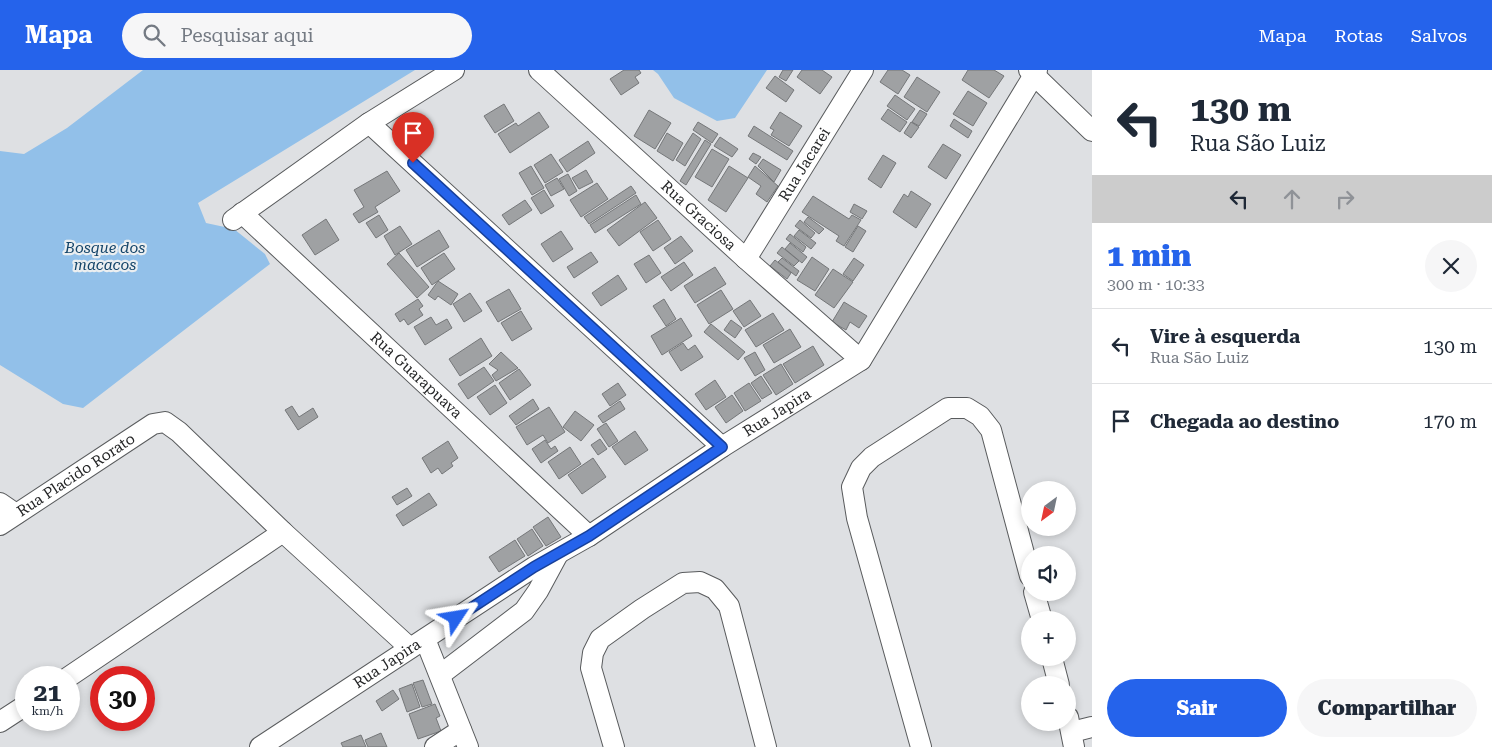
<!DOCTYPE html>
<html lang="pt">
<head>
<meta charset="utf-8">
<style>
  body { margin:0; font-family:"Roboto Serif",serif; background:#f6f6f7; color:#1f2937; height:100vh; display:flex; flex-direction:column; font-size:19px; white-space:nowrap }
  * { box-sizing:border-box; margin:0 }
  p { font-size:16px; color:#747a83 }
  .icon { flex:none; width:28px; height:28px; fill:none; stroke:currentColor; stroke-width:2; stroke-linecap:round; stroke-linejoin:round }
  .map { position:relative; flex:1; overflow:hidden }
  .panel { display:flex; flex-direction:column; background:#fff; width:400px }
  .panel>* { flex:none }
  .banner { background:#fff; color:#1f2937; overflow:hidden }
  .needle { width:32px; rotate:213deg }
  .fabs { position:absolute; left:1021px; top:411px; display:grid; gap:10px }
  .fabs a { display:grid; place-items:center; width:55px; height:55px; border-radius:50%; background:#fff; box-shadow:0 2px 8px #0003; font-size:25px }
  .speed { position:absolute; left:15px; top:596px; display:flex; gap:10px; font-size:25px; font-weight:700; text-align:center }
  .speed>* { display:grid; place-content:center; width:65px; height:65px; border-radius:50%; background:#fff; box-shadow:0 2px 8px #0003; line-height:1 }
  .speed small { font-size:12px; font-weight:400 }
  .speed .limit { border:8px solid #d22; background:#fff; color:#111 }
  .pin { position:absolute; display:grid; place-items:center; width:42px; height:42px; color:#fff; margin:-51px -21px; border-radius:50% 50% 50% 0; rotate:-45deg; box-shadow:0 0 5px #0007 }
  .pin .icon { rotate:45deg }
  .me { position:absolute; width:55px; margin:-28px; rotate:57deg; stroke-linejoin:round; filter:drop-shadow(0 0 4px #0008) }
  .turn { display:flex; align-items:center; gap:18px; height:105px; padding:0 15px; font-size:22px }
  .turn .icon { width:65px; height:65px; stroke-width:2.5 }
  .turn b { display:block; font-size:35px; line-height:42px }
  .lanes { display:flex; align-items:center; height:48px; padding:0 15px; background:#0003; justify-content:center; gap:25px; direction:ltr }
  .lanes .off { opacity:.35 }
  .round { display:grid; place-items:center; flex:none; width:52px; height:52px; border-radius:26px; background:#f6f6f7 }
  .head { display:flex; align-items:center; justify-content:space-between; height:85px; padding:0 15px }
  h1 { font-size:30px; font-weight:800; line-height:38px; color:#2563eb }
  .button { display:flex; gap:10px; margin-top:auto; padding:10px 15px }
  .button a { flex:1; height:58px; border-radius:30px; background:#2563eb; color:#fff; font-size:20px; font-weight:800; line-height:58px; text-align:center }
  .button a+a { background:#f6f6f7; color:#1f2937 }
  ul { padding:0; list-style:none }
  li { display:flex; align-items:center; gap:15px; height:75px; padding:0 15px; border-top:1px solid #e0e1e3 }
  li div { flex:1 }
  li b { display:block; font-size:19px }
  li em { font-style:normal }
  header { display:flex; align-items:center; gap:30px; box-sizing:border-box; height:70px; padding:0 25px; background:#2563eb; color:#fff }
  header strong { font-size:24px }
  nav { display:flex; gap:28px; margin-inline-start:auto; font-size:18px }
  .search { width:350px; height:45px; background:#f6f6f7; display:flex; align-items:center; gap:12px; box-sizing:border-box; padding:0 18px; border-radius:28px; color:#747a83; font-size:19px }
  main { display:flex; flex:1; min-height:0 }
  .map>svg:first-child { display:block }
  .green { fill:#92c0e9 }
  .building { fill:#9fa1a3; stroke:#757779 }
  .lines { fill:none; stroke-linecap:round; stroke-linejoin:round }
  .minor-casing { stroke:#595b5d; stroke-width:22 }
  .minor { stroke:#fff; stroke-width:20 }
  .route-casing { stroke:#184099; stroke-width:12 }
  .route { stroke:#2563eb; stroke-width:9 }
  .labels { text-anchor:middle; stroke-width:4.5; stroke-linejoin:round; paint-order:stroke }
  .street-label { font-size:15px; fill:#252627; stroke:#ebeef0 }
  .park-label { font-size:15px; font-style:italic; fill:#134469; stroke:#ebeef0 }
</style>
</head>
<body>
<header>
<strong>Mapa</strong>
<div class="search"><svg class="icon" aria-label="search" viewBox="0 0 24 24"><circle cx="10" cy="10" r="6"/><path d="M15 15l6 6"/></svg>Pesquisar aqui</div>
<nav><a>Mapa</a><a>Rotas</a><a>Salvos</a></nav>
</header>
<main>
<div class="map">
<svg width="1092" height="677" viewBox="0 0 1092 677">
  <rect width="100%" height="100%" fill="#dee0e3"/>
  <!-- green -->
  <path class="green" d="M143,0H415L198,133L206,153L234,159L265,184L270,194L83,338L63,334L0,295V81L24,84L67,58Z
    M653,0H767L735,48L717,51L674,28L658,4Z"/>
  <!-- building -->
  <path class="building" d="M624,0H639L641,3L635,7L639,13L621,25L610,9Z
    M783,0H793L786,11L779,7Z
    M802,0H822L832,7L820,24L797,7Z
    M888,0H902L910,5L898,24L880,12Z
    M968,0H994L1004,6L989,28L962,10Z
    M775,6L794,20L786,32L766,18Z
    M917,7L940,22L927,42L904,27Z
    M968,21L987,33L973,56L953,44Z
    M895,25L915,39L907,50L887,36Z
    M504,34L514,51L495,63L484,46Z
    M888,39L907,52L900,62L881,49Z
    M649,40L671,53L655,79L634,66Z
    M920,40L927,44L919,56L912,52Z
    M539,42L549,57L510,83L498,64L516,53L518,56Z
    M780,42L802,56L789,76L771,65L774,60L770,58Z
    M954,49L972,61L968,68L950,56Z
    M698,52L718,64L712,73L693,60Z
    M911,52L919,57L911,68L904,63Z
    M754,56L793,81L787,90L748,66Z
    M667,63L683,73L673,91L657,81Z
    M693,63L701,69L685,96L676,90Z
    M720,67L738,79L732,87L714,76Z
    M705,70L711,74L686,115L680,111Z
    M588,71L595,83L567,102L559,90Z
    M943,74L961,85L946,109L928,97Z
    M712,79L729,89L712,117L695,107Z
    M753,83L761,87L756,94L749,89Z
    M551,84L563,102L545,113L534,95Z
    M883,85L896,93L881,118L868,109Z
    M763,89L781,100L774,112L758,96Z
    M531,96L544,118L532,125L519,103Z
    M729,96L748,108L726,142L708,130Z
    M755,96L778,116L767,132L756,124L761,116L748,107Z
    M586,100L593,112L579,119L572,108Z
    M387,101L400,121L375,137L378,142L359,153L353,144L364,137L354,120Z
    M568,104L577,121L569,126L559,109Z
    M557,108L564,119L551,126L545,115Z
    M597,113L608,129L581,147L570,130Z
    M631,116L636,123L589,154L584,147Z
    M544,120L554,136L541,144L531,128Z
    M911,121L931,134L916,158L893,142L904,124L908,127Z
    M636,125L641,134L595,163L590,155Z
    M813,126L849,149L852,145L861,150L844,176L836,171L839,166L802,142Z
    M525,130L532,140L509,155L502,145Z
    M645,132L657,148L619,176L607,160Z
    M854,134L867,141L862,149L850,142Z
    M379,145L388,160L376,168L366,153Z
    M808,147L824,159L819,164L804,152Z
    M326,149L339,170L315,185L302,165Z
    M658,150L671,169L653,181L640,162Z
    M800,150L815,163L811,168L795,156Z
    M400,156L412,174L395,185L384,166Z
    M858,156L866,161L853,182L845,177Z
    M439,160L449,177L417,197L406,180Z
    M799,160L816,173L811,179L794,166Z
    M561,161L573,179L553,192L541,174Z
    M790,164L806,177L803,182L786,169Z
    M681,166L693,181L675,194L664,178Z
    M790,173L807,187L802,193L785,179Z
    M782,177L799,191L794,196L777,183Z
    M591,182L598,192L574,208L567,197Z
    M399,183L429,217L417,228L387,194Z
    M444,183L455,199L432,215L421,198Z
    M649,185L661,203L646,213L634,194Z
    M812,187L829,199L815,221L797,210Z
    M782,188L799,201L796,206L778,192Z
    M854,188L864,195L853,211L843,204Z
    M775,190L791,203L787,209L770,196Z
    M684,192L693,205L671,221L661,207Z
    M715,197L726,214L695,233L684,216Z
    M833,199L853,212L834,238L815,225Z
    M618,205L627,219L601,236L592,223Z
    M438,211L458,224L451,235L438,226L435,230L428,225Z
    M509,219L521,239L498,252L486,232Z
    M721,220L733,239L709,254L697,235Z
    M470,223L482,241L464,252L453,234Z
    M418,229L423,236L419,239L423,245L408,255L404,249L400,252L395,244Z
    M664,229L676,249L666,256L653,236Z
    M750,230L761,246L744,257L733,241Z
    M844,232L867,246L859,258L850,252L846,260L832,252Z
    M521,241L532,259L512,271L501,253Z
    M773,243L784,260L756,277L745,260Z
    M431,247L436,255L447,249L452,258L425,275L414,257Z
    M681,248L692,266L662,285L651,266Z
    M731,250L742,258L735,268L724,260Z
    M711,254L745,282L738,290L704,262Z
    M790,259L801,277L774,293L763,275Z
    M481,268L492,286L460,306L449,289Z
    M683,273L688,280L695,275L703,287L681,301L669,282Z
    M813,276L824,295L795,313L783,294Z
    M501,282L518,298L496,311L492,305L498,300L489,294Z
    M755,282L765,300L755,306L744,288Z
    M781,294L793,314L776,325L763,305Z
    M484,297L494,311L468,329L458,314Z
    M519,299L531,315L510,330L499,313Z
    M761,306L772,323L762,329L751,313Z
    M715,310L726,327L706,340L695,324Z
    M618,313L626,325L610,336L602,324Z
    M749,313L761,331L745,341L734,323Z
    M495,315L507,333L490,345L477,327Z
    M732,325L743,341L726,353L715,337Z
    M533,329L539,339L516,355L509,346Z
    M620,331L625,339L603,353L598,346Z
    M292,336L299,347L313,338L318,347L298,360L285,340Z
    M549,337L565,362L548,373L543,365L527,375L516,357Z
    M575,341L594,355L581,371L563,357Z
    M606,353L618,371L609,377L597,359Z
    M635,361L648,380L625,395L612,377Z
    M600,369L607,379L598,385L591,375Z
    M545,370L551,379L555,376L558,381L541,393L532,379Z
    M448,371L458,388L451,393L453,396L442,404L438,398L431,403L422,388Z
    M570,377L581,394L559,409L548,392Z
    M593,388L606,407L582,424L568,405Z
    M407,418L412,426L397,435L392,427Z
    M429,423L437,435L403,456L396,445Z
    M548,447L561,467L546,476L533,457Z
    M532,459L543,476L528,486L517,469Z
    M515,470L525,486L499,502L489,487Z
    M423,610L432,634L422,637L413,613Z
    M412,614L420,637L407,642L399,619Z
    M393,620L399,629L382,641L376,631Z
    M435,634L440,646L436,648L441,661L418,669L409,644Z
    M381,663L387,677H368L365,670Z
    M361,665L366,677H343L341,673Z"/>
  <g class="lines">
    <!-- minor casing -->
    <g class="minor-casing">
      <g id="minor">
        <path id="s1" d="M539,0L746,189L861,290"/>
        <path d="M1029,0L1092,61"/>
        <path d="M369,53L722,377"/>
        <path id="s2" d="M242,143L589,466"/>
        <path d="M233,150L369,53L454,0"/>
        <path id="s3" d="M746,189L863,0"/>
        <path d="M0,433L16,444"/>
        <path id="s4" d="M0,455L153,354L165,352L179,362L283,462L410,578"/>
        <path d="M1034,522L1042,550"/>
        <path d="M425,569L468,677"/>
        <path d="M1052,588L1059,615"/>
        <path d="M440,605L524,541L538,521L558,484"/>
        <path d="M67,608L283,462"/>
        <path d="M1068,647L1074,677"/>
        <path d="M0,652L26,635"/>
        <path d="M1072,662L1092,657"/>
        <path id="s5" d="M260,677L534,497L589,466L722,377L861,290L1037,0"/>
        <path d="M435,677L461,660"/>
        <path d="M614,677L591,598L593,583L600,569L642,539L683,513L700,512L715,519L729,536L766,677"/>
        <path d="M921,677L857,448L852,417L861,398L872,387L948,338H967L980,346L991,360L1030,506"/>
      </g>
    </g>
    <!-- minor -->
    <use href="#minor" class="minor"/>
  </g>
  <g class="lines">
    <!-- route casing -->
    <g class="route-casing">
      <path id="route" d="M413,93L722,377L589,466L534,497L456,548"/>
    </g>
    <!-- route -->
    <use href="#route" class="route"/>
  </g>
  <g class="labels">
    <!-- street labels -->
    <g class="street-label">
      <text dy="5" stroke="none"><textPath href="#s3" startOffset="111">Rua Jacarei</textPath></text>
      <text dy="5" stroke="none"><textPath href="#s1" startOffset="216">Rua Graciosa</textPath></text>
      <text dy="5" stroke="none"><textPath href="#s2" startOffset="238">Rua Guarapuava</textPath></text>
      <text dy="5" stroke="none"><textPath href="#s5" startOffset="616">Rua Japira</textPath></text>
      <text dy="5" stroke="none"><textPath href="#s4" startOffset="91">Rua Placido Rorato</textPath></text>
      <text dy="5" stroke="none"><textPath href="#s5" startOffset="152">Rua Japira</textPath></text>
    </g>
    <!-- park labels -->
    <g class="park-label">
      <text x="105" y="183">Bosque dos<tspan x="105" dy="17">macacos</tspan></text>
    </g>
  </g>
</svg>
<div class="fabs">
<a><svg class="needle" viewBox="-14 -14 28 28"><path d="M0-13l5 13h-10z" fill="#e53935"/><path d="M0 13l5-13h-10z" fill="#747a83"/></svg></a>
<a><svg class="icon" aria-label="sound" viewBox="0 0 24 24"><path d="M4 9h4l5-4v14l-5-4H4zM17 9q2 3 0 6"/></svg></a>
<a>+</a>
<a>−</a>
</div>
<div class="speed"><div>21<small>km/h</small></div><div class="limit">30</div></div>
<div class="pin" style="left:413px;top:93px;background:#d93025"><svg class="icon" aria-label="arrive" viewBox="0 0 24 24"><path d="M6 21V4h12l-3 4 3 4H6"/></svg></div>
<svg class="me" style="left:456px;top:548px" viewBox="-20 -20 40 40"><path d="M0-17L14 15 0 8-14 15z" fill="#2563eb" stroke="#fff" stroke-width="4"/></svg>
</div>
<section class="panel">
<div class="banner">
<div class="turn"><svg class="icon" aria-label="left" viewBox="0 0 24 24"><path d="M17 20v-9H6M10 6l-5 5 5 5"/></svg><div><b>130 m</b>Rua São Luiz</div></div>
<div class="lanes"><svg class="icon" aria-label="left" viewBox="0 0 24 24"><path d="M17 20v-9H6M10 6l-5 5 5 5"/></svg><svg class="icon off" aria-label="ahead" viewBox="0 0 24 24"><path d="M12 20V5M6 11l6-6 6 6"/></svg><svg class="icon off" aria-label="right" viewBox="0 0 24 24"><path d="M7 20v-9h11M14 6l5 5-5 5"/></svg></div>
</div>
<div class="head"><div><h1>1 min</h1><p>300 m · 10:33</p></div><a class="round"><svg class="icon" aria-label="close" viewBox="0 0 24 24"><path d="M6 6l12 12M18 6L6 18"/></svg></a></div>
<ul>
<li><svg class="icon" aria-label="left" viewBox="0 0 24 24"><path d="M17 20v-9H6M10 6l-5 5 5 5"/></svg><div><b>Vire à esquerda</b><p>Rua São Luiz</p></div><em>130 m</em></li>
<li><svg class="icon" aria-label="arrive" viewBox="0 0 24 24"><path d="M6 21V4h12l-3 4 3 4H6"/></svg><div><b>Chegada ao destino</b></div><em>170 m</em></li>
</ul>
<div class="button"><a>Sair</a><a>Compartilhar</a></div>
</section>
</main>
</body>
</html>
